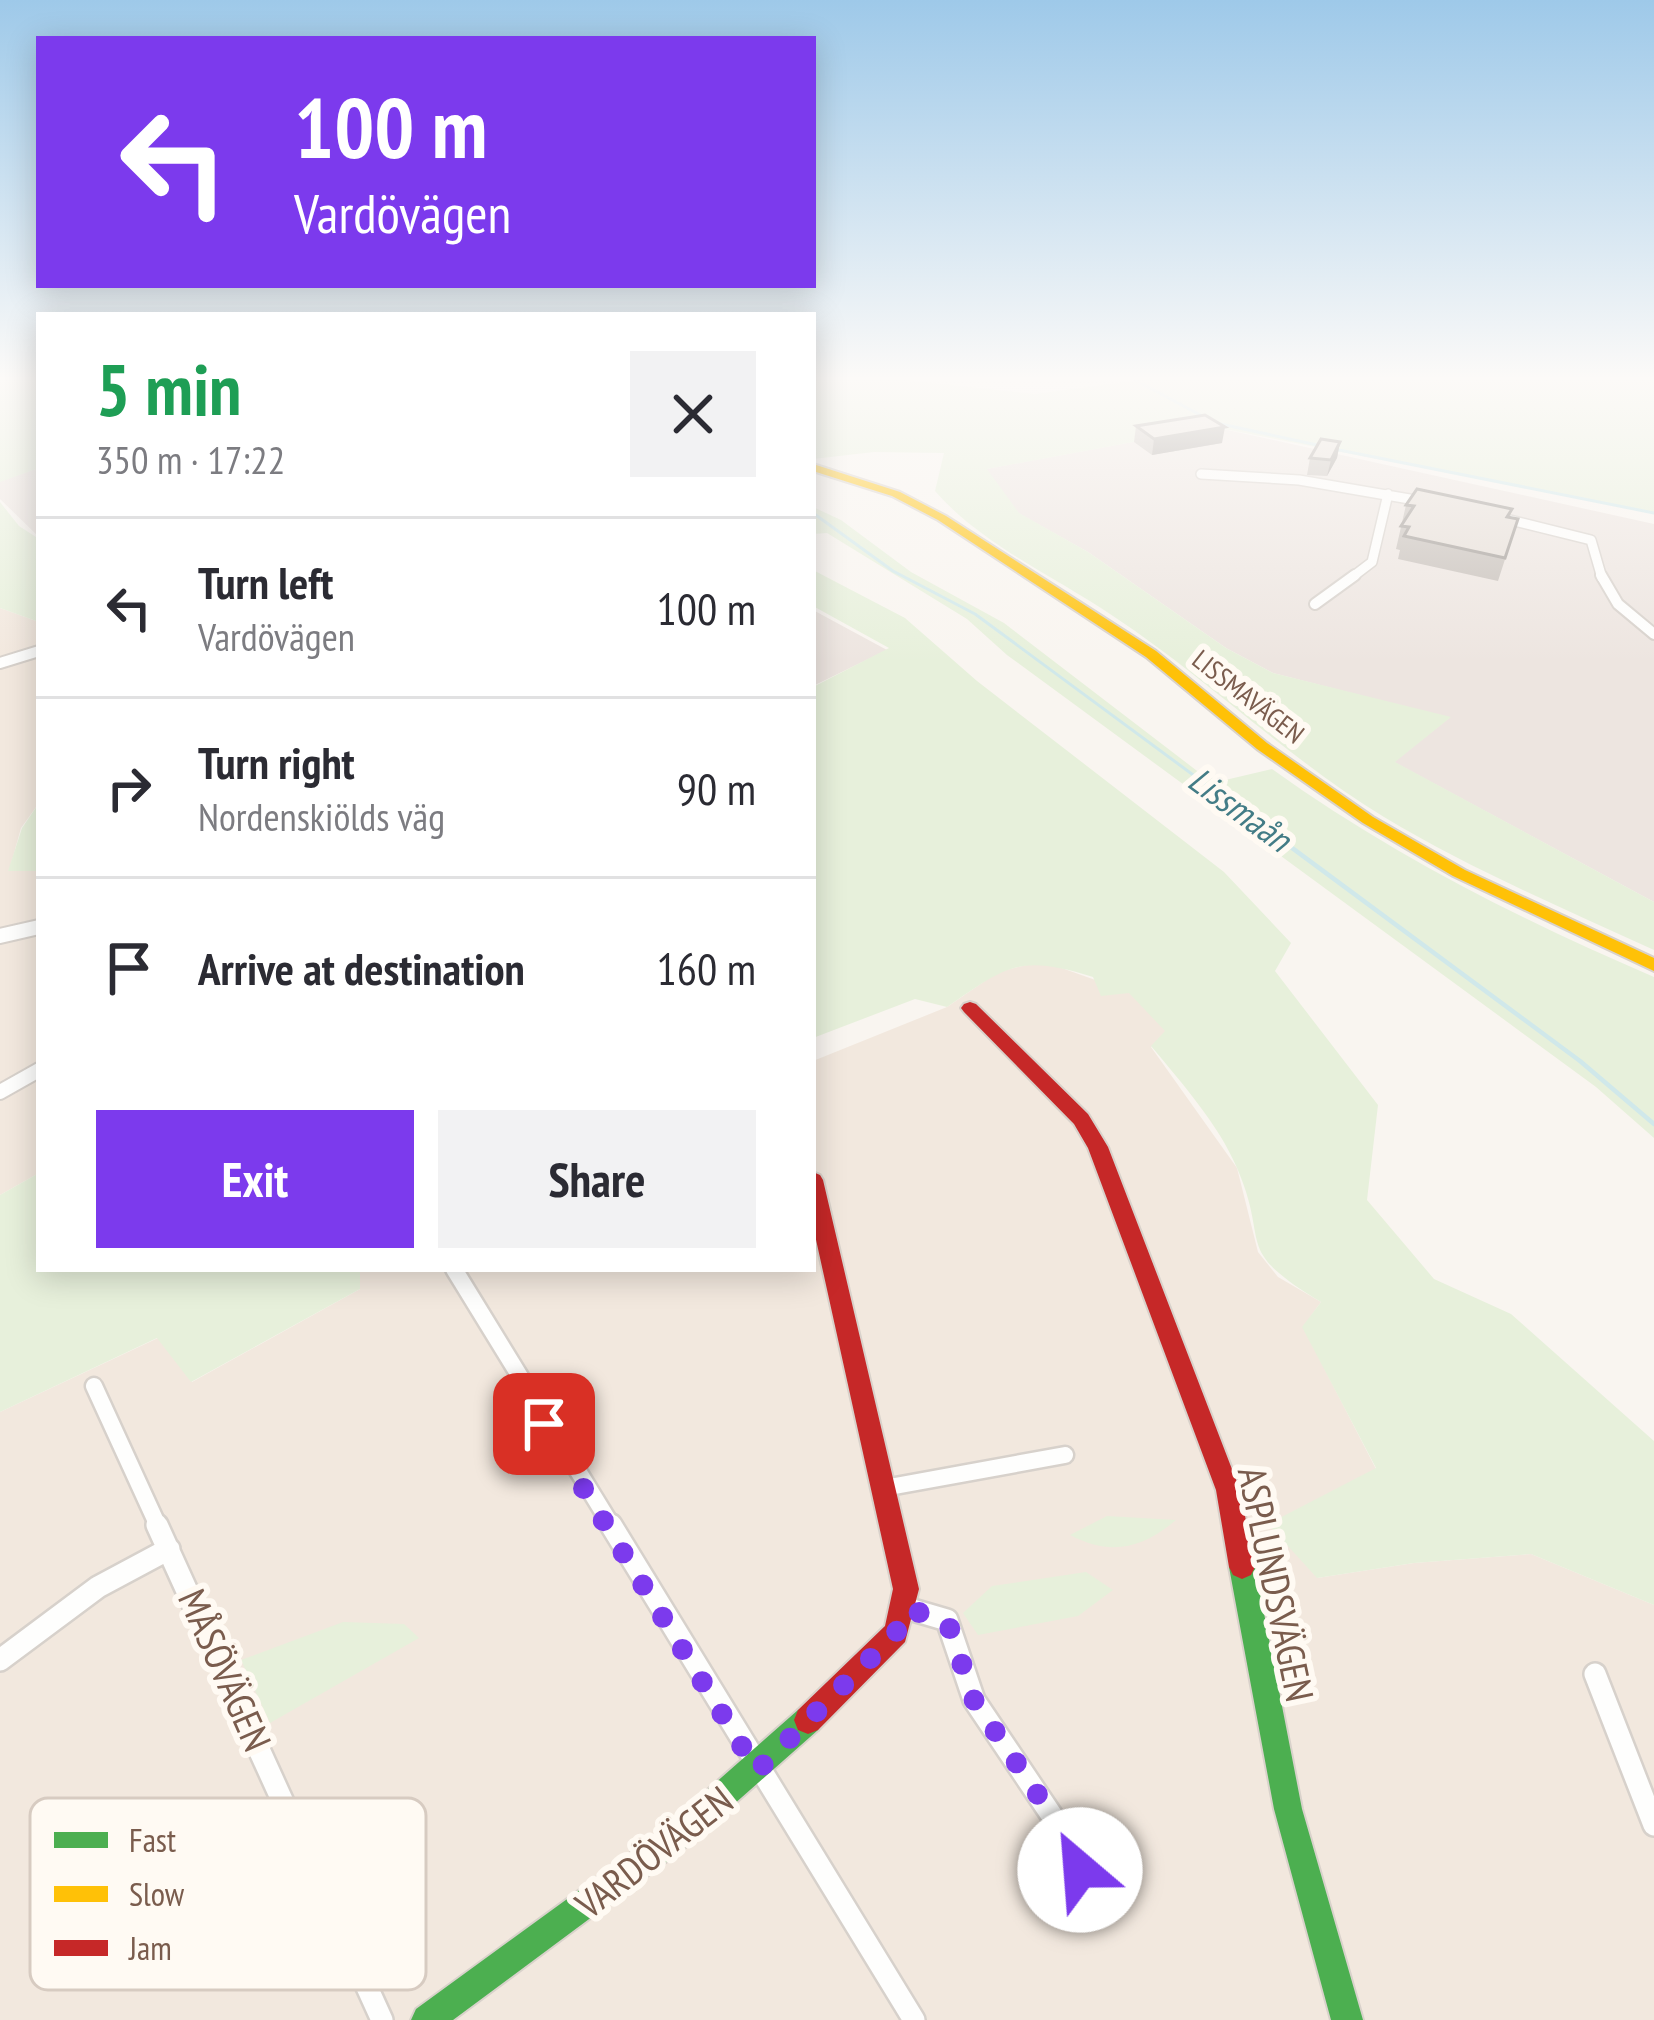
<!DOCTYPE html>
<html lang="en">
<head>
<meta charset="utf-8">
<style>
  body { margin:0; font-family:"PT Sans Narrow",sans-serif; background:#f2f2f3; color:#2b2b33; height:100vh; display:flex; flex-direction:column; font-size:45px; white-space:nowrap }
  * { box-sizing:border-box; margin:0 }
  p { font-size:39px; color:#7c7c81 }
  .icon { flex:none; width:66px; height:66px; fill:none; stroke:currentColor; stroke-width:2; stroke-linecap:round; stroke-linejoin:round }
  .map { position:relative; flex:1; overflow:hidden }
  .details { position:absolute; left:36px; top:312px; width:780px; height:960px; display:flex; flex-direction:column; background:#fff; border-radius:0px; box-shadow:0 6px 30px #0003 }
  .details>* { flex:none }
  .guide { position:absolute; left:36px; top:36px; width:780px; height:252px; border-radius:0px; box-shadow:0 6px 30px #0003; background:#7c3aed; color:#fff; overflow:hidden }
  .pin { position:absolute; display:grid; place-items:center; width:102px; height:102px; color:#fff; margin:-51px; border-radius:24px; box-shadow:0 6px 18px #0006 }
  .me { position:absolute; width:132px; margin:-66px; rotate:333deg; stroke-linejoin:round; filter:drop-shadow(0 0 9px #0008) }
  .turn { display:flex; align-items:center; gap:42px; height:252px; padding:0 60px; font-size:54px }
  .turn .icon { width:156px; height:156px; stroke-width:2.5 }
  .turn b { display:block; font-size:84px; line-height:102px }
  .round { display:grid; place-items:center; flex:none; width:126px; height:126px; border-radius:0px; background:#f2f2f3 }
  .overview { display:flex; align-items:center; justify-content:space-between; height:204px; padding:0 60px }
  h1 { font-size:72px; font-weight:600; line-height:90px; color:#1e9e55 }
  .action { display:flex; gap:24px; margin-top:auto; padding:24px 60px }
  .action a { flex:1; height:138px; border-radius:0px; background:#7c3aed; color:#fff; font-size:48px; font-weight:600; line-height:138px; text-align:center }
  .action a+a { background:#f2f2f3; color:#2b2b33 }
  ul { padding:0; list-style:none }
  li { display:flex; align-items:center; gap:36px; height:180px; padding:0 60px; border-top:3px solid #e1e1e2 }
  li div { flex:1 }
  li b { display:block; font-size:45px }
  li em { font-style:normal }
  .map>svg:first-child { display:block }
  .residential { fill:#f2e8de }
  .industrial { fill:#ede5e0 }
  .green { fill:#e7f0db }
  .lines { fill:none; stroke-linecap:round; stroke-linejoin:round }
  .stream-far1 { stroke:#d0e8ea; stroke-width:3 }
  .stream { stroke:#d0e8ea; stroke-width:4.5 }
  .street-far4-casing { stroke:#d7d1cb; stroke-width:12 }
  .street-far3-casing { stroke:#d7d1cb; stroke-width:14 }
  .street-far2-casing { stroke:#d7d1cb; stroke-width:18 }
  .street-far1-casing { stroke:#d7d1cb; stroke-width:21 }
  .street-casing { stroke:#d7d1cb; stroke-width:26 }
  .fast-casing { stroke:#d9d2cb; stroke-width:4 }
  .slow-casing { stroke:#d9d2cb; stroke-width:4 }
  .jam-casing { stroke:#d9d2cb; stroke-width:4 }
  .street-far4 { stroke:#fefefd; stroke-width:9 }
  .street-far3 { stroke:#fefefd; stroke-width:10 }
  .street-far2 { stroke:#fefefd; stroke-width:14 }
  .street-far1 { stroke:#fefefd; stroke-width:16 }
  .street { stroke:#fefefd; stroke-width:21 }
  .fast { fill:#4caf50; fill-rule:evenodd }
  .slow { fill:#ffc107; fill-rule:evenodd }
  .jam { fill:#c62828; fill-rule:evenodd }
  .wall { fill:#c6bfb9 }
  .shaded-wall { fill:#a19b96 }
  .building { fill:#e6ded7; stroke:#a19b96; stroke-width:3 }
  .route { stroke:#7c3aed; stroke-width:21; stroke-dasharray:0 37.8 }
  .labels { text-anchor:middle; stroke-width:12; stroke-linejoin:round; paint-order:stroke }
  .far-street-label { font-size:27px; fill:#7a5c4d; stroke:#fffaf3 }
  .water-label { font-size:36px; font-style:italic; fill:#437c86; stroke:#fffaf3 }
  .near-street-label { font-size:39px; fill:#7a5c4d; stroke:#fffaf3 }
  .key { fill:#fffaf3; stroke:#d7cbc1; stroke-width:3 }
  .key-label { font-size:33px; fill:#7a5c4d }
</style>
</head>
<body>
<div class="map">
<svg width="1654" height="2020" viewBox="0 0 1654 2020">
  <rect width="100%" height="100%" fill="#f9f5f0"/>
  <!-- residential -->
  <path class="residential" d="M0,608L39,622V803L21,828L9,871H39V1173L0,1195Z
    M1042,961L1129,992L1166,1031L1151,1047L1237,1168L1258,1252L1278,1277L1321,1302L1303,1327L1376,1469L1317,1578L1414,1563L1531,1554L1654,1605V2020H0V1412L158,1338L192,1382L360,1289V1269H813V1061L947,1007L998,972Z"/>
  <!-- industrial -->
  <path class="industrial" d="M1214,427L1654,524V902L1394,762L1449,718L1273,673L1226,648L1088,552L1018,513L986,469Z
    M39,468V537L0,499V481Z
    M813,610L887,650L813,686Z"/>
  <!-- green -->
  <path class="green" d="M0,380H39V468L0,482Z
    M813,380H906L1035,394L1140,380H1654V513L1214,427L987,469L1019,513L1088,552L1226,648L1273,673L1451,717L1395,762L1654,902V950C1563,908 1470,869 1384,817C1287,758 1207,678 1113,616C1054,576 982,545 935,491L944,453L874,452L813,459Z
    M0,502L19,526L39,539V622L0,608Z
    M813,507L841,520L911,572L1004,623L1205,777L1221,781L1272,769C1392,855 1519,919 1654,977V1138L1596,1087L1007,655L967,619L827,533L813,534Z
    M813,570L905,618L977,681L1224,872L1291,943L1275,971L1378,1105L1367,1200L1434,1279L1511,1314L1654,1441V1605L1531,1554L1414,1563L1317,1578L1268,1524L1376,1468L1302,1327L1321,1302C1231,1248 1271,1246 1237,1168C1219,1125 1181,1082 1151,1046L1165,1031L1129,993L1101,996L1093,977C1020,954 1008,965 947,1007L915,999L813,1038V687L889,648L813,606Z
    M39,803V871H8L22,828Z
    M39,1173V1269H360V1289L191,1382L157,1338L0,1412V1195Z
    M1107,1516L1176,1520C1142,1549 1110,1556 1070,1535Z
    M1086,1572L1113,1590L1078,1616L978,1635L963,1613L992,1586Z
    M343,1622L404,1624L419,1638L270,1723L241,1660Z"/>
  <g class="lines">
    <!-- stream-far1 -->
    <path class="stream-far1" d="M1135,380L1204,417
      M1216,423L1322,446
      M1334,449L1654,513
      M813,513L893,571L975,614L1261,825"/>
    <!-- stream -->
    <path class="stream" d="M1257,822L1580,1061L1654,1124"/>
    <!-- street-far4 casing -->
    <g class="street-far4-casing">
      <path id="street-far4" d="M1201,474L1299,480L1427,502
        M1502,518L1591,540L1602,578
        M1351,578L1372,562L1388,494"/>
    </g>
    <!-- street-far3 casing -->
    <g class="street-far3-casing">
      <path id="street-far3" d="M1601,575L1618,604L1654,634
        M1315,604L1355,575
        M0,663L39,651"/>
    </g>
    <!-- street-far2 casing -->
    <g class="street-far2-casing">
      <path id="street-far2" d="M0,936L39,927
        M0,1092L39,1070"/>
    </g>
    <!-- street-far1 casing -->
    <g class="street-far1-casing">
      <path id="street-far1" d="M454,1269L613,1528
        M94,1386L159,1528
        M884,1488L1065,1455"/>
    </g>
    <!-- street casing -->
    <g class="street-casing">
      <path id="street" d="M157,1525L382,2020
        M611,1525L914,2020
        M906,1608L947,1620L974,1700L1075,1850L1080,1870
        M0,1660L98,1587L169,1549
        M1595,1674L1654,1825"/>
    </g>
    <!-- fast casing -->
    <g class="fast-casing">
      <path id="fast" d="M1242,1555L1251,1559L1255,1567L1302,1809L1363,2020H1331L1274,1809L1229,1567L1233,1559Z
        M808,1706L818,1710L822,1720L818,1730L682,1850L453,2020H411L416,2009L662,1830L798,1710Z"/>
    </g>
    <!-- slow casing -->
    <g class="slow-casing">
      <path id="slow" d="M813,464L900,492L946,516L1156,651L1267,743L1373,817L1465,870L1654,958V971L1453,876L1363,823L1257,749L1146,657L938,520L892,496L813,471Z"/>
    </g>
    <!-- jam casing -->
    <g class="jam-casing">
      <path id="jam" d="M970,1002L976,1004L1088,1114L1108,1147L1240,1490L1255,1567L1251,1575L1242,1579L1233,1575L1229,1567L1216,1490L1088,1148L1074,1124L964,1012L961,1008L964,1004Z
        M813,1172L820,1175L823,1180L919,1589L905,1642L818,1730L808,1734L798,1730L794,1720L798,1710L885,1626L893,1589L813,1226Z"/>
    </g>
    <!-- street-far4 -->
    <use href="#street-far4" class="street-far4"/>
    <!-- street-far3 -->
    <use href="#street-far3" class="street-far3"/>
    <!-- street-far2 -->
    <use href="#street-far2" class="street-far2"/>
    <!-- street-far1 -->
    <use href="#street-far1" class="street-far1"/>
    <!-- street -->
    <use href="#street" class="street"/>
    <!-- fast -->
    <use href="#fast" class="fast"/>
    <!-- slow -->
    <use href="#slow" class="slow"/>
    <!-- jam -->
    <use href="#jam" class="jam"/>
  </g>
  <!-- wall -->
  <path class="wall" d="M1136,426L1222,443L1152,455L1134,442Z
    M1340,442L1337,458L1327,476L1307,475L1310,458Z
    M1406,505L1512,509L1510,518L1518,519L1498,581L1398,559L1400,550L1396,549Z"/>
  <!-- shaded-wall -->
  <path class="shaded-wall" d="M1225,427L1222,443L1152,455L1154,439Z
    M1340,442L1337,458L1327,476L1331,460Z"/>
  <!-- building -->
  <path class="building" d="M1205,415L1225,427L1154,439L1136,426Z
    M1321,439L1340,442L1331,460L1310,458Z
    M1417,489L1512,509L1507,517L1518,519L1505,558L1404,536L1409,527L1401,526L1414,506L1406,505Z"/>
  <!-- sky -->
  <linearGradient id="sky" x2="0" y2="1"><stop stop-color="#9ec9e9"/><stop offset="0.57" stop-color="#fcfaf8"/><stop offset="1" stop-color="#fcfaf8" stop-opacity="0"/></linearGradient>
  <rect width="1654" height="663" fill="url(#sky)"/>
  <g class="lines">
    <!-- route -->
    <path class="route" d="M544,1424L757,1771L896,1633L906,1609L947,1620L974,1700L1075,1850L1080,1870"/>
  </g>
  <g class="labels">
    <!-- far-street labels -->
    <g class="far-street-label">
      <text transform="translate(1248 697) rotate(38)" y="9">LISSMAVÄGEN</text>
    </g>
    <!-- water labels -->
    <g class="water-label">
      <text transform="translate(1240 809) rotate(36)" y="13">Lissmaån</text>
    </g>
    <!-- near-street labels -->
    <g class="near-street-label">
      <text transform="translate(1276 1584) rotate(78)" y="14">ASPLUNDSVÄGEN</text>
      <text transform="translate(225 1670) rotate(66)" y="14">MÅSÖVÄGEN</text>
      <text transform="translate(654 1852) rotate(-38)" y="14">VARDÖVÄGEN</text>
    </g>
  </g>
  <!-- legend -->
  <rect x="30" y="1798" width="396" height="192" rx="18" class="key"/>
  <rect x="54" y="1832" width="54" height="16" fill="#4caf50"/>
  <rect x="54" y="1886" width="54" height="16" fill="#ffc107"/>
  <rect x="54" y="1940" width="54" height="16" fill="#c62828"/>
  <g class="key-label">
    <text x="129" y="1852">Fast</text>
    <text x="129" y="1906">Slow</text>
    <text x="129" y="1960">Jam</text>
  </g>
</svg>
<div class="pin" style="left:544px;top:1424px;background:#d93025"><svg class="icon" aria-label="arrive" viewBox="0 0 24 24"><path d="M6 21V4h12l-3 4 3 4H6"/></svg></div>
<svg class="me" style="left:1080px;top:1870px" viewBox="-20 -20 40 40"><circle r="19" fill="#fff"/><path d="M0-13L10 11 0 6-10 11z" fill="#7c3aed"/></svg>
<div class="guide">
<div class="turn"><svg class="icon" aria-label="left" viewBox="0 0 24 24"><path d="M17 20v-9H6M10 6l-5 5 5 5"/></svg><div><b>100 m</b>Vardövägen</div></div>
</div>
<section class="details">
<div class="overview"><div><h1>5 min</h1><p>350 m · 17:22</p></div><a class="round"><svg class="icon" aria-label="close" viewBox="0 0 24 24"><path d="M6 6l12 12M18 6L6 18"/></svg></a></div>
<ul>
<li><svg class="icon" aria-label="left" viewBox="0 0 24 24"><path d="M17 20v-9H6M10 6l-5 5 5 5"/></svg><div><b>Turn left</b><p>Vardövägen</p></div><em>100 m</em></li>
<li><svg class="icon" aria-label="right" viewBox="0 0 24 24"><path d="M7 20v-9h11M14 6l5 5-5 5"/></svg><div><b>Turn right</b><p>Nordenskiölds väg</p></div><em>90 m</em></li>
<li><svg class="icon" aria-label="arrive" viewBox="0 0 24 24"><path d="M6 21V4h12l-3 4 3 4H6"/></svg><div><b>Arrive at destination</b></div><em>160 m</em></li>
</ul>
<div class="action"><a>Exit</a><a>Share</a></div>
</section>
</div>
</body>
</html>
